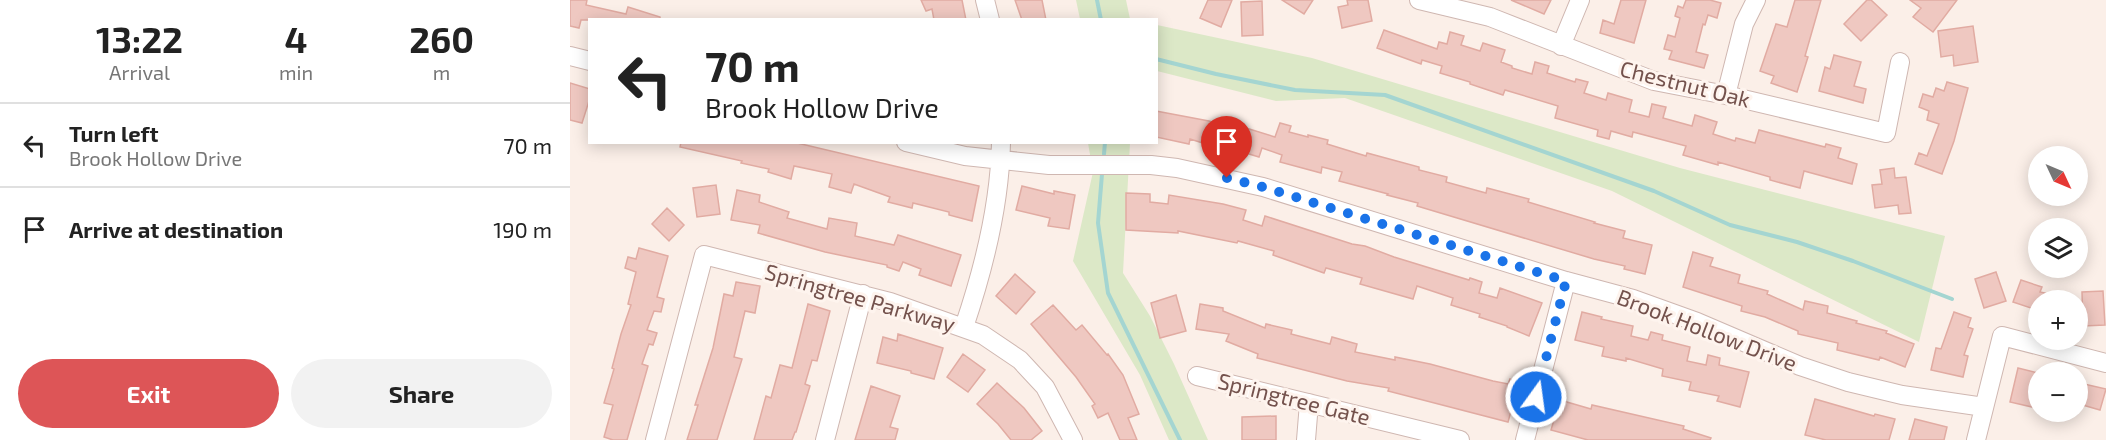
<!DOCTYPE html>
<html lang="en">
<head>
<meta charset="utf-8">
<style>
  body { margin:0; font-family:"Exo 2",sans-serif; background:#f2f2f2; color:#222; height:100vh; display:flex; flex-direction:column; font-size:22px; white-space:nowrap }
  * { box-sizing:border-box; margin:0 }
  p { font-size:20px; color:#767676 }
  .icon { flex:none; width:33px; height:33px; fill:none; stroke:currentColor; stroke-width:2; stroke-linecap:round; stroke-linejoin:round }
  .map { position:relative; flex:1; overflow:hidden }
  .drawer { display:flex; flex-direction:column; background:#fff; width:570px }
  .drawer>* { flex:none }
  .hud { position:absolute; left:18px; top:18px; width:570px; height:126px; border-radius:0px; box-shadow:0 3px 15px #0003; background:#fff; color:#222; overflow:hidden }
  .needle { width:39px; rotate:134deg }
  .fabs { position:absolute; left:1458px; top:146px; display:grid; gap:12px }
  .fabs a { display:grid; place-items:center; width:60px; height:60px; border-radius:50%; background:#fff; box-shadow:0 3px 15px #0003; font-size:30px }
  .pin { position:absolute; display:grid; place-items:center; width:51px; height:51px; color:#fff; margin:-62px -26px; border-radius:50% 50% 50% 0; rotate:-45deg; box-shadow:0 0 6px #0007 }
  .pin .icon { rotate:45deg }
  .me { position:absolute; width:66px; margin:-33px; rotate:14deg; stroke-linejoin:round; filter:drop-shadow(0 0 4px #0008) }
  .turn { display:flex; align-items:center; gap:21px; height:126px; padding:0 18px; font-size:27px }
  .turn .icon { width:78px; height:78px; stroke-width:2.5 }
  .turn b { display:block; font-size:42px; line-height:51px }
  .eta { display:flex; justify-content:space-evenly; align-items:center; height:102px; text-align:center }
  .eta b { font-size:36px; font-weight:700; line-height:42px }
  .primary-button { display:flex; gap:12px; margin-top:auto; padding:12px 18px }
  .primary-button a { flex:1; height:69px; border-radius:36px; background:#dd5557; color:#fff; font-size:24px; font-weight:700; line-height:69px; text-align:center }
  .primary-button a+a { background:#f2f2f2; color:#222 }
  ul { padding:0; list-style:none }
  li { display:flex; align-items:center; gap:18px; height:84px; padding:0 18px; border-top:2px solid #e0e0e0 }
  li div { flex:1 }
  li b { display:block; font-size:22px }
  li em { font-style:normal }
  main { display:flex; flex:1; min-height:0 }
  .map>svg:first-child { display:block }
  .green { fill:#dce8c7 }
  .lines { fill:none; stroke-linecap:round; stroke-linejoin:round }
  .stream { stroke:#a4d5d1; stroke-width:4 }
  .building { fill:#efc8c1; stroke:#e1aba2; stroke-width:1.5 }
  .minor-casing { stroke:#cfb7b1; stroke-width:20 }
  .minor { stroke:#fff; stroke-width:18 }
  .route { stroke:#1a73e8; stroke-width:10; stroke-dasharray:0 18 }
  .labels { text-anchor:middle; stroke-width:6; stroke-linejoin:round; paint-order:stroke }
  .street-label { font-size:22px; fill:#74524d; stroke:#fef4ee }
</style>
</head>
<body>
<main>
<section class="drawer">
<div class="eta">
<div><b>13:22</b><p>Arrival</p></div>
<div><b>4</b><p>min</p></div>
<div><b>260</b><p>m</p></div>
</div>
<ul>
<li><svg class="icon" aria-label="left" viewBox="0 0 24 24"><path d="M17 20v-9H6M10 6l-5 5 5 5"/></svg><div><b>Turn left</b><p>Brook Hollow Drive</p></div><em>70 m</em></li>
<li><svg class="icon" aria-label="arrive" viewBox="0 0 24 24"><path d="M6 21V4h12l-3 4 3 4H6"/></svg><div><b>Arrive at destination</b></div><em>190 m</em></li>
</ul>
<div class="primary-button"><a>Exit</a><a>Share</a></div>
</section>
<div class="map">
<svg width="1536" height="440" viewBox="0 0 1536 440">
  <rect width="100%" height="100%" fill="#fbefe8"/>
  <!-- green -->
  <path class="green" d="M506,0H556L560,19H510Z
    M587,25L742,58L1110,168L1375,236L1349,342L1042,191L775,98L706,101L587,71Z
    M518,143H560L553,273L580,316L604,364L638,440H599L570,375L503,261L523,172Z"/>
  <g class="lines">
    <!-- stream -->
    <path class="stream" d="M527,0L531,20
      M586,59L646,74L725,90L815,95L1084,191L1160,225L1227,242L1283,261L1382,299
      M534,154L535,142
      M532,174L528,223L538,293L610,440"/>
  </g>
  <!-- building -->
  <path class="building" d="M0,0H17L16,5L56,14L58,7L90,17V20H11L9,28L0,26Z
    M351,0H392L396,20H364L362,9L356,11Z
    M445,0H472L476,20H452Z
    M638,0H662L651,27L630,18Z
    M712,0H743L734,14Z
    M777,0H798L802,21L772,28L768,7L778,5Z
    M941,0H981L974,14Z
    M1051,0H1076L1064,43L1030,33L1033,20L1044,24Z
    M1116,0H1140L1151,3L1147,18L1138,15L1135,25L1133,24L1126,52L1138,55L1134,68L1099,59L1102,51L1094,49L1098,35L1105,37L1110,18L1105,16L1108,6L1113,8Z
    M1225,0H1251L1235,56L1238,57L1227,92L1201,83L1204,76L1190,71L1206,24L1217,27Z
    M1297,0H1301L1317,15L1291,41L1274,24Z
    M1340,0H1387L1363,32L1343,17L1351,8Z
    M692,1L693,35L672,36L671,2Z
    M1403,26L1408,62L1384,66L1383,55L1371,57L1368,31Z
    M814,30L867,49L869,42L877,44L880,32L894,36L891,45L910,51L913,43L935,50L931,62L942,66V68L962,74L965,62L979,66L977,73L1005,82L1006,79L1018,82L1014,93L1036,100L1038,93L1062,100L1059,112L1079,117L1082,104L1096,107L1093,118L1122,126L1125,115L1147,122L1143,134L1165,141L1166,138L1185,143L1189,130L1255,147L1256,144L1271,148L1268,158L1287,164L1282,184L1234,171L1230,188L1200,180V177L1148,162V165L1113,155L1116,146L1063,132L1062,137L1041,131L1039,139L1027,136L1028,130L985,118L988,106L935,90L933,95L900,84V82L870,73L872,66L852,60L851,64L807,48Z
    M1264,55L1291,62L1284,86L1296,89L1293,103L1249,91L1255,67L1260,69Z
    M1377,82L1398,88L1384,141L1372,174L1345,164L1349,153L1357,156L1369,124L1357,120L1359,111L1349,107L1353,94L1363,97L1366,88L1374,91Z
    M0,83L20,89V98L12,123L0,120Z
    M586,111L639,121L675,132L676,128L705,137L710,123L721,126L719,132L738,137V135L758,140L757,144L796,156L797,153L849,167V170L877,177L876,182L916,193L917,188L959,199L958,202L1025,222L1024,223L1055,231L1053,238L1082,245L1075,274L1054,269L1055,266L1024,259L847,206L848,203L817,195L818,194L769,181L772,172L752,167L751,173L710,162L712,155L692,148L689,157L656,147L655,150L620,139L619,144L586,137Z
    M111,142H223L409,186L402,221L379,215V212L343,203L342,208L318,202L320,197L284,184L281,193L259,187L262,174L224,166L221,179L198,172L199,169L171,163L172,161L110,147Z
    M1324,168L1325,178L1336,177L1341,213L1329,214L1328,205L1305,208L1302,185L1312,184L1310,170Z
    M146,185L150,214L127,217L123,188Z
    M452,186L484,194V191L505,195L499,229L478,226L480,218L446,210Z
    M167,190L190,195L189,202L219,212L217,218L257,229L259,218L287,223L285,236L324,245L328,235L391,255L381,286L349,275L351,269L333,262L329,271L317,267V265L255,252L188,233L190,225L161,220Z
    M556,193L580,194V202L598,204L599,195L653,204L676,210L673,220L692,226L695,216L782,244L795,246L824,257L899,280L900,278L912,282L909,293L927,298L930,288L972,303L959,336L937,327V326L909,317L910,314L881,305L883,298L847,286L843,299L790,284L792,278L756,268L754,273L703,255L704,251L668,241L667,243L608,231V233L556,230Z
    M97,208L114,225L99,241L82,224Z
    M69,248L98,256L87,297L94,299L91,312L84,311L77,330L87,333L83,345L79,344L72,364L78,366L57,440H43L34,437L43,405L34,403L44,369L42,368L51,334L61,305L58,304L66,272L55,268L58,257L66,259Z
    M1123,252L1143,258L1140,266L1170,275L1168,283L1198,291L1197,294L1233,310L1235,301L1258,306L1257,313L1287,321L1286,323L1317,331L1316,333L1344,344L1335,367L1310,357L1309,360L1267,350L1268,343L1228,334V331L1195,317L1171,311L1172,306L1113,287Z
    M1426,272L1436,301L1414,308L1405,279Z
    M445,274L465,292L446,314L426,296Z
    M1451,280L1472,287L1470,292L1489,296L1488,300H1467L1464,309L1443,302Z
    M166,282L190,286L185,313L175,311L164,357L172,359L147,440H117L128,405H125L143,348L154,294L163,296Z
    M1533,291L1535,325L1513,326L1512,292Z
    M606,295L616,331L590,338L581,303Z
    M238,304L260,311L247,361L242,360L235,384L240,386L226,432H225L222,440H184L196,396L201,398L210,365L222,368Z
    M630,304L653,308V311L695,328L696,324L722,330L721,334L760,344L762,337L787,344L785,352L825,360V357L860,364L923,381L938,384L940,379L949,382L938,422L818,391L819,388L777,381L687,358L688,354L656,341L659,334L626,329Z
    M483,305L506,330L512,325L537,355L538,354L553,375L569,414L558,418L567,440H550L538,413L528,418L522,406L525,404L506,377L461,324Z
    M1012,312L1032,317L1031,319L1063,326L1061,336L1078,340L1081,332L1093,335L1092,340L1120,347L1117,361L1136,365L1138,355L1150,358L1149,365L1179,372L1170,407L1147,401L1149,396L1119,390L1121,382L1092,376L1093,369L1056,358V361L1032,356L1034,347L1005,340Z
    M1384,312L1401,318L1398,327L1403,329L1394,355L1398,356L1393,377L1361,370L1366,348L1371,349Z
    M328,334L373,348L364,379L341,373V371L307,363L313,337L327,341Z
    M393,354L415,370L398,392L377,377Z
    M1448,368L1468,373V380L1462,407L1440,402Z
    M427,383L454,408L472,431L461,440H441L428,424L407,404Z
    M1514,384L1536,389L1530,410L1509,404Z
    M301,386L330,396L320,427L328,429L325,440H285Z
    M1245,399L1304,416L1305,414L1325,419L1319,440H1256L1235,435Z
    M990,400L1021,409L1022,405L1114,426L1113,429L1141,438L1140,440H1018L981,430Z
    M706,416V440H672V417Z
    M1345,419L1377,427L1374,440H1339Z"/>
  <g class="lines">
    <!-- minor casing -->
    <g class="minor-casing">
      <path id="minor" d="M415,0L420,20
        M849,0L920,17L1084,81L1156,95L1316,133L1330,62
        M991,46L1010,0
        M0,56L20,61
        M1156,95L1174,24L1186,0
        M336,142L395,156L479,165H581L607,168L693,187L996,281L1063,299L1127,322L1230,366L1278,382L1332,395L1414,407
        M394,327C413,271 430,202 431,142
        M627,376L890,440
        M85,440L134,255L320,302L413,335L450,360L475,387L503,440
        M255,440L293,294
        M736,440L739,403
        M955,440L996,281
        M1406,440L1432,336L1536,363"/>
    </g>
    <!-- minor -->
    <use href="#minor" class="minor"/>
  </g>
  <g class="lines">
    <!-- route -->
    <path class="route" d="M657,178L693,187L996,281L966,397"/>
  </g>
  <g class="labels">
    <!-- street labels -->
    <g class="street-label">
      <text transform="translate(1115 84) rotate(14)" y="8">Chestnut Oak</text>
      <text transform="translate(290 298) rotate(16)" y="8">Springtree Parkway</text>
      <text transform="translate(1137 330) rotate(21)" y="8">Brook Hollow Drive</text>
      <text transform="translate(724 399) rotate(14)" y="8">Springtree Gate</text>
    </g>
  </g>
</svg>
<div class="fabs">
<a><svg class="needle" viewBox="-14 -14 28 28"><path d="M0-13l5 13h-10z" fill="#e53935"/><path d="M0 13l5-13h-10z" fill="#767676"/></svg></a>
<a><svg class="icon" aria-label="layers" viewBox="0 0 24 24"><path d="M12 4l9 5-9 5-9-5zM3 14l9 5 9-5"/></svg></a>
<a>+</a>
<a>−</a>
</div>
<div class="pin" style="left:657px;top:178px;background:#d93025"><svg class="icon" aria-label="arrive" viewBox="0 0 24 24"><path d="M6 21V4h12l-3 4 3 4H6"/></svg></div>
<svg class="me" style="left:966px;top:397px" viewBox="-20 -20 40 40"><circle r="17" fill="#1a73e8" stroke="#fff" stroke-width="3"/><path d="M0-11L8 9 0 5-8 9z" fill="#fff"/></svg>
<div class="hud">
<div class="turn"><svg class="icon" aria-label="left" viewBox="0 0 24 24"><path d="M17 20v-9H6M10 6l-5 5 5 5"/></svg><div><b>70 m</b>Brook Hollow Drive</div></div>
</div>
</div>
</main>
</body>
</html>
